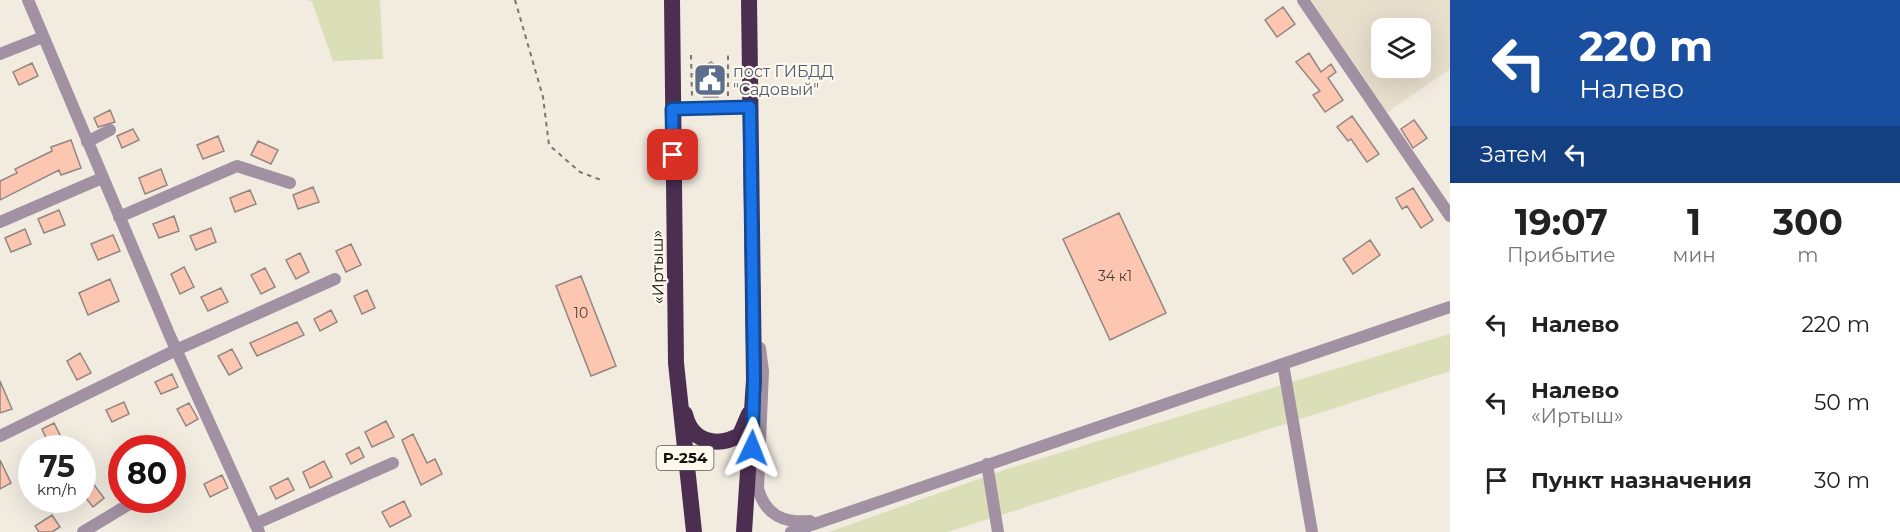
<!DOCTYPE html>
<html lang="ru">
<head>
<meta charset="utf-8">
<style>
  body { margin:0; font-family:Montserrat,sans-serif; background:#f6f6f6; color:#222; height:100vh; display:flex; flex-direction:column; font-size:22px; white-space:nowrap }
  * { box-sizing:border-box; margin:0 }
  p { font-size:20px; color:#767676 }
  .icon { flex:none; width:33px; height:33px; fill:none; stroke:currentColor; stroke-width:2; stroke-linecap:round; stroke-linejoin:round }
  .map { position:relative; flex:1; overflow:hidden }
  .details { display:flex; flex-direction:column; background:#fff; width:450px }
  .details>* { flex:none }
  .guide { background:#1a4fa0; color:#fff; overflow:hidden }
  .fabs { position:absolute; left:1371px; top:18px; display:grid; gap:12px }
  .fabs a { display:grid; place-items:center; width:60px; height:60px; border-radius:12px; background:#fff; box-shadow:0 6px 24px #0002; font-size:30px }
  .speed { position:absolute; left:18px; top:435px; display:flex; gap:12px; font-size:30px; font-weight:700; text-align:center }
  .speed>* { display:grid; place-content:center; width:78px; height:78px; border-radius:50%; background:#fff; box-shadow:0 6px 24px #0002; line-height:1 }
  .speed small { font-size:15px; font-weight:400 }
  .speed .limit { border:9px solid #d22; background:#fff; color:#111 }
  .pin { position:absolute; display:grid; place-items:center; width:51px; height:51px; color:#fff; margin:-26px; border-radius:12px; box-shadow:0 3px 9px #0006 }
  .me { position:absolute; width:66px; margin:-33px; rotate:2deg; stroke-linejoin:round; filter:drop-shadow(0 0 4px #0008) }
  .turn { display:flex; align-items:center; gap:21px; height:126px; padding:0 30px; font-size:27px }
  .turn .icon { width:78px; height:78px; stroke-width:2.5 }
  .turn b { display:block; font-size:42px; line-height:51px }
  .then { display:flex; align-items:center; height:57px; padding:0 30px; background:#0003; gap:12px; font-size:22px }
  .eta { display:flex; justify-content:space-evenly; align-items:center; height:102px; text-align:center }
  .eta b { font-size:36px; font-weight:700; line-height:42px }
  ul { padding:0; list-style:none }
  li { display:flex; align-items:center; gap:18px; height:78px; padding:0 30px }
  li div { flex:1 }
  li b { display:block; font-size:22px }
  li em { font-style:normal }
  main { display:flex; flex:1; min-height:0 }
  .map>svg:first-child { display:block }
  .built { fill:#e7decc; fill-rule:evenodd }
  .green { fill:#dadfb8 }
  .building { fill:#fdc6b1; stroke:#928682; stroke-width:1.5 }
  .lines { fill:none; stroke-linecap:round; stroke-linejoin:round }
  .path { stroke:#7a766f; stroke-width:2; stroke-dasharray:4.5 4.5; stroke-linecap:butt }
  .minor { stroke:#a191a3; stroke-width:12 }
  .highway { stroke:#4c2e51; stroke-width:16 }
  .route-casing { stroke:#114b97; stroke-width:15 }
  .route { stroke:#1a73e8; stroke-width:10 }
  .labels { text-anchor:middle; stroke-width:4.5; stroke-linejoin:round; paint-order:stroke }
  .number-label { font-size:14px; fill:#4e3e37 }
  .shield { fill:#fef8ed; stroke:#5a5651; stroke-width:1.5 }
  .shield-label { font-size:15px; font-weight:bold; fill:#13110e }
  .service-label { font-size:16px; fill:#4e5e75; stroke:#fef8ed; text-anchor:start }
  .street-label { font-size:16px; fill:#13110e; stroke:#fef8ed }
</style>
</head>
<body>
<main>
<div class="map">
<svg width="1450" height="532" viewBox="0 0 1450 532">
  <rect width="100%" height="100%" fill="#f1ebe0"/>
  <!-- built -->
  <path class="built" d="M1311,0H1450V69L1386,113ZM1382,28H1420V68H1382Z"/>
  <!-- green -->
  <path class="green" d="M308,0H380L383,59L333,61L312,2Z
    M1450,334V371L948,532H829L1007,469Z"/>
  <!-- building -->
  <path class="building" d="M1283,7L1295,24L1277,37L1265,20Z
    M1309,53L1321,72L1331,64L1336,72L1328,78L1343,100L1325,112L1313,95L1320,91L1296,62Z
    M711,62L726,74L718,90V97H704V90L694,74Z
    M32,63L38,76L19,85L13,72Z
    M110,110L115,122L98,127L94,118Z
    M1352,116L1379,154L1367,162L1351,139L1348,141L1337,127Z
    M1414,120L1427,138L1413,148L1401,129Z
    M133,129L139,140L122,148L117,136Z
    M218,136L224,151L203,159L197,145Z
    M71,140L81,168L61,175L59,170L0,200V181L17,173L15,169L52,151L51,147Z
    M258,141L278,150L271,164L251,155Z
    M161,169L167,185L145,194L139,178Z
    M313,187L319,202L298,209L293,195Z
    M1413,188L1433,220L1421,228L1407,206L1402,209L1396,198Z
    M250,190L256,204L235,212L230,198Z
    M59,210L65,225L44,233L38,219Z
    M1119,213L1166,313L1110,340L1063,239Z
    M174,216L179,231L159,238L153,224Z
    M211,228L216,242L196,250L190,236Z
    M25,229L31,244L11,252L5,238Z
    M113,235L120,251L98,260L91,244Z
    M1370,240L1380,255L1353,274L1343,259Z
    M351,244L361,265L346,272L336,251Z
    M300,253L309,272L296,279L286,260Z
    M184,267L194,287L180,294L171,274Z
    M265,268L275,287L261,294L251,275Z
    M581,276L616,366L591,376L556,286Z
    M110,279L119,301L88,315L79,293Z
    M221,288L228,302L208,311L201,297Z
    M367,290L375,308L362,314L354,296Z
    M331,310L337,322L320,331L314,319Z
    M297,322L304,335L257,356L250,343Z
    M232,349L242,368L229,375L218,356Z
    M80,353L91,373L77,380L67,361Z
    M172,374L178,387L161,394L155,382Z
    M0,381L12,409L0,413Z
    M124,402L129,414L112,422L106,410Z
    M189,403L198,419L186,426L177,409Z
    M386,421L394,437L372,447L365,432Z
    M54,423L63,441L50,447L42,429Z
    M413,434L427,463L435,459L442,474L421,485L402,440Z
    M359,447L364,457L351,464L346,454Z
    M0,460L11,483L0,489Z
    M324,461L332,477L310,488L303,472Z
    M222,475L228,488L210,497L204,484Z
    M288,478L294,490L276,499L270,487Z
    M92,482L104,498L93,507L82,493V489Z
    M404,501L411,516L390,527L382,512Z
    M52,515L60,527L52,532H39L35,526Z"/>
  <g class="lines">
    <!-- path -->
    <path class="path" d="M515,0L543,97L549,145L580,172L601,180
      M691,55L692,97
      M728,96V54"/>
    <!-- minor -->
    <path class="minor" d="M28,0L170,336L259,532
      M1303,0L1450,216
      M0,54L43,37
      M672,109L751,107
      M87,142L110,130
      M119,217L237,166L290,183
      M0,222L102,178
      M760,348L763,371L758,489C766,516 784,523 810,521
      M1283,364L1312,532
      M0,436L176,350L335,279
      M987,464L998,532
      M255,524L393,463
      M83,532L136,500
      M791,532L1450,307"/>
    <!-- highway -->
    <path class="highway" d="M672,0L676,363L694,532
      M685,414C691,442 717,448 740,435L749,414
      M744,532L754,380L749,0"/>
  </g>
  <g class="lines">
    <!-- route casing -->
    <g class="route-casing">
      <path id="route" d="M673,155L672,109L750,107L754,380L752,448"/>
    </g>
    <!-- route -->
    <use href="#route" class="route"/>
  </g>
  <!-- icons -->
  <defs>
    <g id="civic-square" transform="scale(1.725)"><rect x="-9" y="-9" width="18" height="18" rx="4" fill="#5c6f8a" stroke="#fef8ed"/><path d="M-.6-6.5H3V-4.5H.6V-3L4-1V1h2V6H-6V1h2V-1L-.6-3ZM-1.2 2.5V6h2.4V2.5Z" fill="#fff"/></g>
  </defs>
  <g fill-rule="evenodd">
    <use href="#civic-square" x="710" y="80"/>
  </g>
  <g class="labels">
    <!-- number labels -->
    <g class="number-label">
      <text x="1115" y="281">34 к1</text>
      <text x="581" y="318">10</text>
    </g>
    <!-- shield labels -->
    <rect class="shield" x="656.5" y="446" width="57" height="24" rx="4.5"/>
    <g class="shield-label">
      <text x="685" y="463">Р-254</text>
    </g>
    <!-- service labels -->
    <g class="service-label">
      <text x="733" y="77">пост ГИБДД<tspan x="733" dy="18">"Садовый"</tspan></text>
    </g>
    <!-- street labels -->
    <g class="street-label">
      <text transform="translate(657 267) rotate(-91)" y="6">«Иртыш»</text>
    </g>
  </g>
</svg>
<div class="fabs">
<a><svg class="icon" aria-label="layers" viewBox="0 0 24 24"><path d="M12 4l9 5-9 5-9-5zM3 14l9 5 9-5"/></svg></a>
</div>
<div class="speed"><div>75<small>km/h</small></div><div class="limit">80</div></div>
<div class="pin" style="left:673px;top:155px;background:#d93025"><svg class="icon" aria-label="arrive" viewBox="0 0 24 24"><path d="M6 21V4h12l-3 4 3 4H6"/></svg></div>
<svg class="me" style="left:752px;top:448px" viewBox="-20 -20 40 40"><path d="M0-17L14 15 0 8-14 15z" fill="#1a73e8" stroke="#fff" stroke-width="4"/></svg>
</div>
<section class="details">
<div class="guide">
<div class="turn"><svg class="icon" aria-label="left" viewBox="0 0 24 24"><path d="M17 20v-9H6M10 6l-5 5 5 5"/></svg><div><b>220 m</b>Налево</div></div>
<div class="then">Затем<svg class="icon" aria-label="left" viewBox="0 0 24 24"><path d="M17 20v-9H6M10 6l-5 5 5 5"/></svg></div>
</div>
<div class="eta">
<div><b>19:07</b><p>Прибытие</p></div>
<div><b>1</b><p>мин</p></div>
<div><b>300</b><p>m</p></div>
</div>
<ul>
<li><svg class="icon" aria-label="left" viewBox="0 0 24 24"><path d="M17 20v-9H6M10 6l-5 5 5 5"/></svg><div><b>Налево</b></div><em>220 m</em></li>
<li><svg class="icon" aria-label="left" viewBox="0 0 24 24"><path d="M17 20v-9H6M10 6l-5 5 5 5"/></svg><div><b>Налево</b><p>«Иртыш»</p></div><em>50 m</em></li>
<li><svg class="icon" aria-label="arrive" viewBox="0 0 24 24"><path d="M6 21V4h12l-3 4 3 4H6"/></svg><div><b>Пункт назначения</b></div><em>30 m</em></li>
</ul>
</section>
</main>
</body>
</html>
